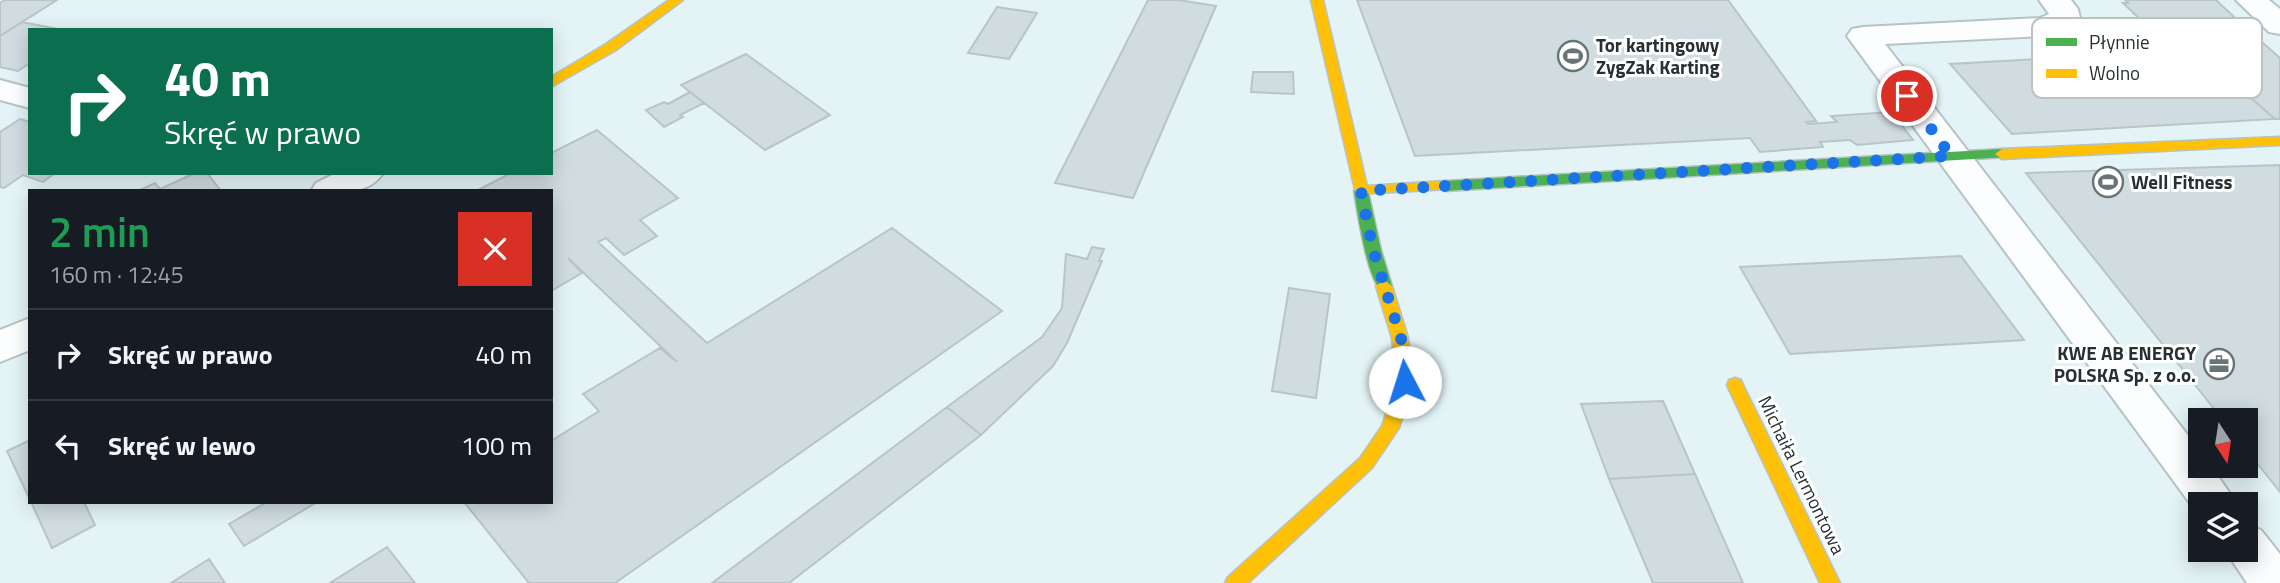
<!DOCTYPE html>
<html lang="pl">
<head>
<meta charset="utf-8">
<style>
  body { margin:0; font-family:"Titillium Web",sans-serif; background:#20242c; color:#f1f3f6; height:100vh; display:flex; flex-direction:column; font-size:26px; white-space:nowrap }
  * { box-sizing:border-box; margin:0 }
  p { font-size:23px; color:#9ea1a6 }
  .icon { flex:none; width:38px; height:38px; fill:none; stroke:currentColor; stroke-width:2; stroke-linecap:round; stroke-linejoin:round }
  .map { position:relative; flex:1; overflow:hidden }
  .side { position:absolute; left:28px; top:189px; width:525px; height:315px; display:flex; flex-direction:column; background:#171b24; border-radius:0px; box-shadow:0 4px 18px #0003 }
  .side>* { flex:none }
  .top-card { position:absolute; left:28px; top:28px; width:525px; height:147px; border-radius:0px; box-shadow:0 4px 18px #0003; background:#0b6e4f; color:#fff; overflow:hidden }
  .needle { width:46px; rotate:168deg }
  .buttons { position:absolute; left:2188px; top:408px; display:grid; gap:14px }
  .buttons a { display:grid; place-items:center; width:70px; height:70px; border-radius:0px; background:#171b24; box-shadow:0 4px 18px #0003; font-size:35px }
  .pin { position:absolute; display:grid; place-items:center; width:60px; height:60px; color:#fff; margin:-30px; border:4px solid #fff; border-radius:50%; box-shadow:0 2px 7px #0007 }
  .me { position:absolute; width:77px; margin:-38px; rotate:355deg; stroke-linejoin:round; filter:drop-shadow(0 0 5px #0008) }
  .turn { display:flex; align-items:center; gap:24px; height:147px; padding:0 21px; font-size:32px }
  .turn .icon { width:91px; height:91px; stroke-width:2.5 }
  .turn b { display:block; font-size:49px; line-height:60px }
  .round { display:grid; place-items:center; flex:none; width:74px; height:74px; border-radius:0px; background:#20242c }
  .summary { display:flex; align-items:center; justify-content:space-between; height:119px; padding:0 21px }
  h1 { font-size:42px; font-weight:600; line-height:52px; color:#1e9e55 }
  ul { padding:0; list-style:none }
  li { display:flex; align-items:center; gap:21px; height:91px; padding:0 21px; border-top:2px solid #363941 }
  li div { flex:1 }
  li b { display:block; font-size:26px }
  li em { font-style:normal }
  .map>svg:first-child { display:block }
  .building { fill:#d0dce0; stroke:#b9c4c8; stroke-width:2 }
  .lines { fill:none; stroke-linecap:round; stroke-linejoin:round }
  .street-casing { stroke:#b6c3c5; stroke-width:4 }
  .fast-casing { stroke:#b6c3c5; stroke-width:3 }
  .slow-casing { stroke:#b6c3c5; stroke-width:3 }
  .street { fill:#fbfdfe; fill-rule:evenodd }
  .fast { fill:#4caf50; fill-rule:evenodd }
  .slow { fill:#ffc107; fill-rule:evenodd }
  .route { stroke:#1a73e8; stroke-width:12; stroke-dasharray:0 21.6 }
  .labels { text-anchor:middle; stroke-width:6; stroke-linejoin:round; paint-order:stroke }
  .poi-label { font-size:19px; font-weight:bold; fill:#263133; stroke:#fff; text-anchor:start }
  .street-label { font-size:19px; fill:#263133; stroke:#fff }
  .key { fill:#fff; stroke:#bec1c2; stroke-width:2 }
  .key-label { font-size:19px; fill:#263133 }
</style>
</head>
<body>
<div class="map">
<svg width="2280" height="583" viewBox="0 0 2280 583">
  <rect width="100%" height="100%" fill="#e4f4f6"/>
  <!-- building -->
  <path class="building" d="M5,0H57L0,36V3Z
    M1148,0H1179L1216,6L1133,198L1055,183Z
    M1357,0H1728L1816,121L1806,122L1808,124L1837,122L1831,116L1891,112L1913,140L1857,145L1850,140L1820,142L1823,147L1760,152L1750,138L1415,156Z
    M2125,0H2216L2245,27L2149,28L2123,3H2128Z
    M997,7L1037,13L1009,59L968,53Z
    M22,22L63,30H30V63L18,71L0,67V36Z
    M2245,27L2280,58V119H2275L2196,50H2177L2154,28Z
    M2196,50L2275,119L2012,134L1950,64Z
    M746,54L830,115L765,150L681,85Z
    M1253,72H1293L1294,94L1251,92Z
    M690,92L704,103L680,115L683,117L664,127L646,110L664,102L668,104Z
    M20,119L30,122V173H55L43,182L23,175L4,188L0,187V132Z
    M597,130L678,198L640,220L657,236L624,255L606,238L598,242L707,343L892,228L1002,311L615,583H529L464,502H551V441L599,411L583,394L660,348L677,362L568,258L582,273L551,291V191H476L511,173H551V153Z
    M2280,165V492L2245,448V420H2223L2026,173Z
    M195,173H207L221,191H138L155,183L160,189Z
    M1092,247L1104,249L1099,261H1102L1067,343L1053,366L981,435L947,407L1042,337L1062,308L1066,254L1087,259Z
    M1961,256L2024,340L1790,354L1740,267Z
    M1289,288L1330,294L1316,398L1272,391Z
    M1663,401L1695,474L1609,479L1581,404Z
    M947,407L981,435L789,583H712Z
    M30,440V500L7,451Z
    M1695,474L1743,583H1653L1609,479Z
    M31,502H84L95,525L52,548Z
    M267,502H317L244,546L229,524Z
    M387,547L415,583H330Z
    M209,559L225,583H171Z"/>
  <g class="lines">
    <!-- street casing -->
    <g class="street-casing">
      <path id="street" d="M2039,0H2071L2078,9L2080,18L2076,24L2046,36L1885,44L2200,451V466H2211L2237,504H2200V517L1847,36L1852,29L1863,27L2040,18L2049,14Z
        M2236,0H2269L2280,9V34L2269,32Z
        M0,80L30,88V108L0,100Z
        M336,173H383C368,197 336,191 311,191L316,183Z
        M30,318V350L0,362V330Z
        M2245,524L2261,530L2280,554V583H2247L2225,550H2245Z"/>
    </g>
    <!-- fast casing -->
    <g class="fast-casing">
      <path id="fast" d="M2002,149L2007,151L2009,154L2007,157L1445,191L1438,186L1445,181Z
        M1361,186L1368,191L1381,250L1392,286L1384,292C1368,287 1357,209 1354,191Z"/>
    </g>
    <!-- slow casing -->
    <g class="slow-casing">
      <path id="slow" d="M669,0H683L616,50L551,87V77L606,44Z
        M1311,0H1323L1367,186L1445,181L1452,186L1450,189L1356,194Z
        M2280,137V145L2002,159L1995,154L2002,149Z
        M1384,280L1392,286L1408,338L1413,382L1399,428L1372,468L1248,583H1225L1228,577L1360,458L1382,426L1397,382L1392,338L1376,286Z
        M1735,378L1741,380L1743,385L1840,583H1820L1727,385L1729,380Z"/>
    </g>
    <!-- street -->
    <use href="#street" class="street"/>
    <!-- fast -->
    <use href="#fast" class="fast"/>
    <!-- slow -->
    <use href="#slow" class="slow"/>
  </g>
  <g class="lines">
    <!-- route -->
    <path class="route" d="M1405,382L1401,338L1373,250L1361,191L1951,156L1907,96"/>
  </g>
  <!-- icons -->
  <defs>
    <g id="stadium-ring" transform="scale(1.575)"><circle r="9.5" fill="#fff" stroke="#687577" stroke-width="1.5"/><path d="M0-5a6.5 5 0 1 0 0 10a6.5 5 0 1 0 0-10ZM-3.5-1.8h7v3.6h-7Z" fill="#687577"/></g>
    <g id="office-ring" transform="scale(1.575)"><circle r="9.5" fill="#fff" stroke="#687577" stroke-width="1.5"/><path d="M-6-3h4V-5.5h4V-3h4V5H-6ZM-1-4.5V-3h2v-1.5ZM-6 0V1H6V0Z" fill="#687577"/></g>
  </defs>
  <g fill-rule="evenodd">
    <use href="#stadium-ring" x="1573" y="56"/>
    <use href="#stadium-ring" x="2108" y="182"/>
    <use href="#office-ring" x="2219" y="364"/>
  </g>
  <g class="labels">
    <!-- poi labels -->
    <g class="poi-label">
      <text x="1596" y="52">Tor kartingowy<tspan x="1596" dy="22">ZygZak Karting</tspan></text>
      <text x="2131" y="189">Well Fitness</text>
      <text x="2196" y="360" text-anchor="end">KWE AB ENERGY<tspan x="2196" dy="22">POLSKA Sp. z o.o.</tspan></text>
    </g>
    <!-- street labels -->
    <g class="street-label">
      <text transform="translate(1802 475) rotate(64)" y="7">Michaiła Lermontowa</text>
    </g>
  </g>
  <!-- legend -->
  <rect x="2032" y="18" width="230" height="80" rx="10" class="key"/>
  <rect x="2046" y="38" width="31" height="8" fill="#4caf50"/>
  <rect x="2046" y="69" width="31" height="9" fill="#ffc107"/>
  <g class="key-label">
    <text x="2089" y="49">Płynnie</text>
    <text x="2089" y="80">Wolno</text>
  </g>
</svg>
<div class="buttons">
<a><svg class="needle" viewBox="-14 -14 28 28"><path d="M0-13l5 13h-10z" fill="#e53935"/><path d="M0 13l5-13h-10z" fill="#9ea1a6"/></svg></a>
<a><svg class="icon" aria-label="layers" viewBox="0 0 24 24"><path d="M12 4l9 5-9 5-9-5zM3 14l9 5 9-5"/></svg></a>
</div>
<div class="pin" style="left:1907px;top:96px;background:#d93025"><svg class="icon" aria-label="arrive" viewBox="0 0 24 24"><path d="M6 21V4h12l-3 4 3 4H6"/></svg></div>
<svg class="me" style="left:1405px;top:382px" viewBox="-20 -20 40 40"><circle r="19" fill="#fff"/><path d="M0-13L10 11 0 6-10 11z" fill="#1a73e8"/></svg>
<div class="top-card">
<div class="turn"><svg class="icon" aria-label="right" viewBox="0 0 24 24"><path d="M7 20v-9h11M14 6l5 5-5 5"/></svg><div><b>40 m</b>Skręć w prawo</div></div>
</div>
<section class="side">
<div class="summary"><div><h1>2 min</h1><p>160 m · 12:45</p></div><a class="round" style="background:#d93025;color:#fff"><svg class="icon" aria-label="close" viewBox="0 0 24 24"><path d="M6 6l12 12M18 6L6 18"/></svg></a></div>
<ul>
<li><svg class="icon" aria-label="right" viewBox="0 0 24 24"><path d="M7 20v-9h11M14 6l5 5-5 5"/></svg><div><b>Skręć w prawo</b></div><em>40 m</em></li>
<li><svg class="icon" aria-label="left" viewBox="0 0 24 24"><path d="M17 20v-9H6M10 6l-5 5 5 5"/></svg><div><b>Skręć w lewo</b></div><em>100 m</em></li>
</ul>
</section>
</div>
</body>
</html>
